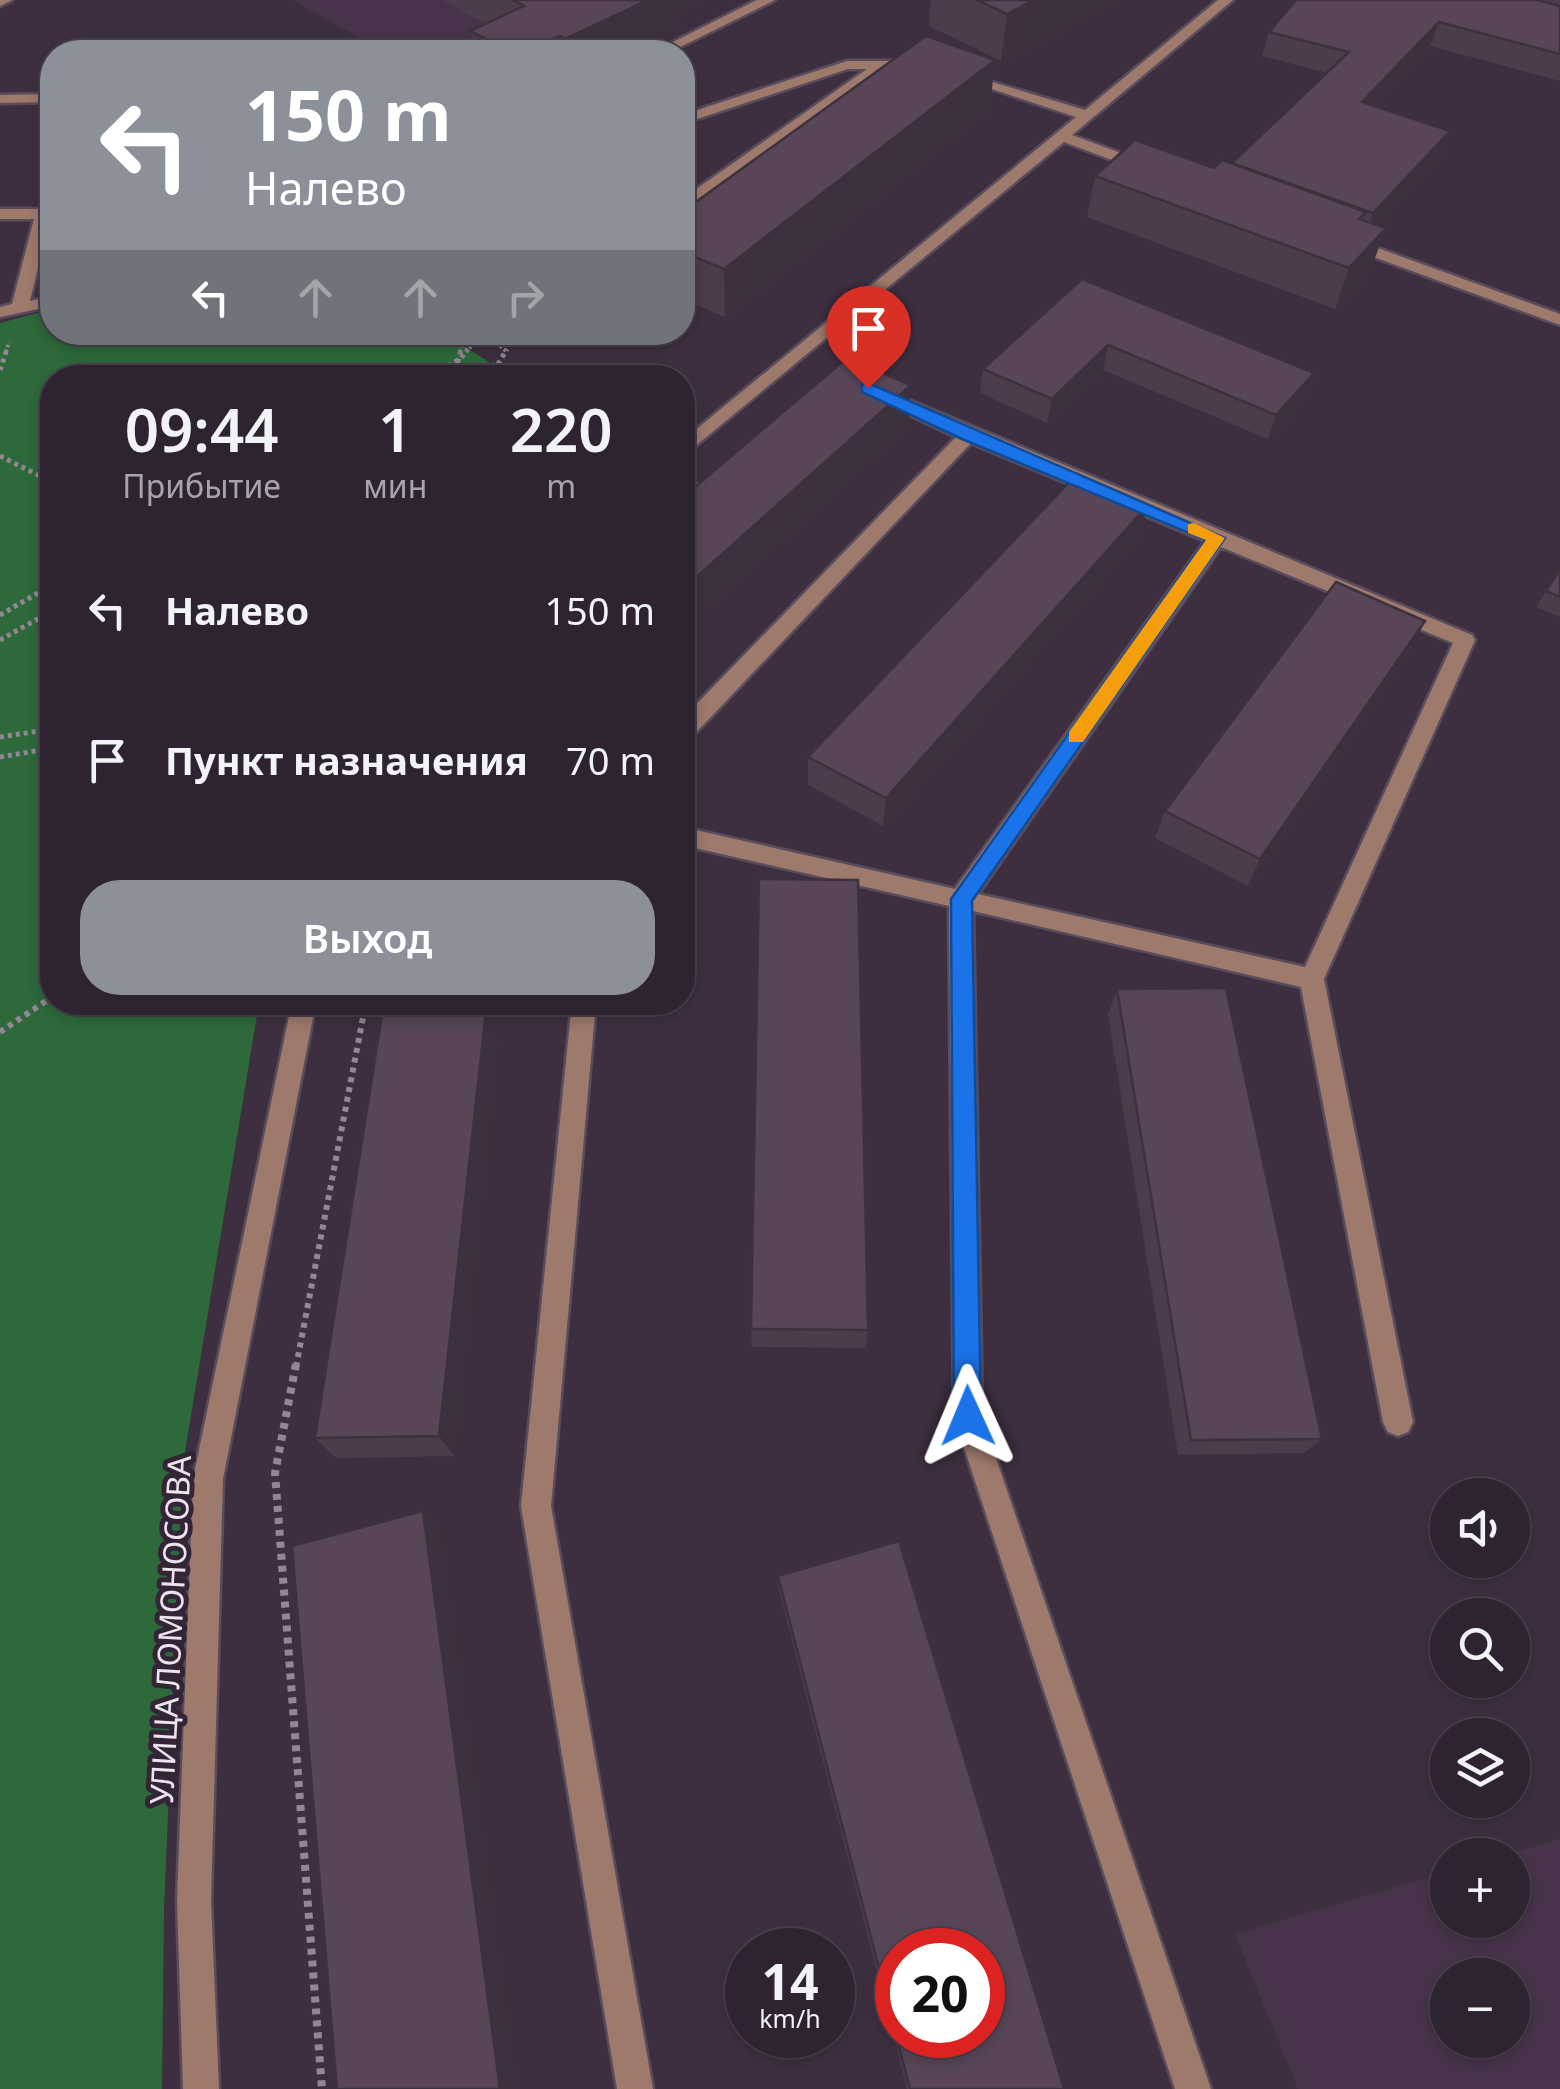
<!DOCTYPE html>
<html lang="ru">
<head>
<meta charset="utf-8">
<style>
  body { margin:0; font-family:"Noto Sans",sans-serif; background:#362b38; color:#f1f3f6; height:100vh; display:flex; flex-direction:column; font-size:38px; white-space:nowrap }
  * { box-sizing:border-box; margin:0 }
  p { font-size:32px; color:#a7a4ab }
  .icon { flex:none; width:55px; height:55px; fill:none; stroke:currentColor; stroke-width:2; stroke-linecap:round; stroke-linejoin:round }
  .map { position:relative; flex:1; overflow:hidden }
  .side { position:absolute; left:40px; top:365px; width:655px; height:650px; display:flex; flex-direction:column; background:#2e2330; border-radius:40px; box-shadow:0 5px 15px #0003,0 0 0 2px #49404c }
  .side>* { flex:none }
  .top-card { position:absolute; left:40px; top:40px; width:655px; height:305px; border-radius:40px; box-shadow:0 5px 15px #0003,0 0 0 2px #49404c; background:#8c9099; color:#fff; overflow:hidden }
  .controls { position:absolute; left:1430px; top:1478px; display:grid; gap:20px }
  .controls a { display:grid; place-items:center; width:100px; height:100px; border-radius:50%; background:#2e2330; box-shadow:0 5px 15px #0003,0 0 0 2px #49404c; font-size:50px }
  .speed { position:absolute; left:725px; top:1928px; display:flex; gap:20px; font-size:50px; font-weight:700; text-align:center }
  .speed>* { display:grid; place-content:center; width:130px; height:130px; border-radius:50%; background:#2e2330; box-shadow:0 5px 15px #0003,0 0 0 2px #49404c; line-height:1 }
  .speed small { font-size:25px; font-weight:400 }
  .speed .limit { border:15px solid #d22; background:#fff; color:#111 }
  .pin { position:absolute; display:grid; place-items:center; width:85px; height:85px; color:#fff; margin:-102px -42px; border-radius:50% 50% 50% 0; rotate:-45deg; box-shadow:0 0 10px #0007 }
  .pin .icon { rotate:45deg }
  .me { position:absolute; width:110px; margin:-55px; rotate:359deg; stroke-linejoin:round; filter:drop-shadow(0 0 8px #0008) }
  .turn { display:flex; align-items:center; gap:35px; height:210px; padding:0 40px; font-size:45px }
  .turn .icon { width:130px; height:130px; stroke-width:2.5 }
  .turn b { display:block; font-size:70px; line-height:85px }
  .lanes { display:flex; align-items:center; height:95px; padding:0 40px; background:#0003; justify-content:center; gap:50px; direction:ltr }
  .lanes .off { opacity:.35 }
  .eta { display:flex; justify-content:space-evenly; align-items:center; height:170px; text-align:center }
  .eta b { font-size:60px; font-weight:600; line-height:70px }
  .primary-button { display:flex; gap:20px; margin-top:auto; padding:20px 40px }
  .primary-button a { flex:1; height:115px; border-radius:40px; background:#8c9099; color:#fff; font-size:40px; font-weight:600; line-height:115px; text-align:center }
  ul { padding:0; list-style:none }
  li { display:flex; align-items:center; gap:30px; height:150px; padding:0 40px }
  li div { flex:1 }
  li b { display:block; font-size:38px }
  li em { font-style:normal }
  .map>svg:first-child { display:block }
  .built { fill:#47344b; fill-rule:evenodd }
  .green { fill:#2d693b }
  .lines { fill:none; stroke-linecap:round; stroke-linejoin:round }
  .minor-casing { stroke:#594c5c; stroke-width:5 }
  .path-far3 { stroke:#938795; stroke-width:4; stroke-dasharray:2.5 2.5; stroke-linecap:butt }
  .path-far2 { stroke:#938795; stroke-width:5; stroke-dasharray:4 4; stroke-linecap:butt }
  .path-far1 { stroke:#938795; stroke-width:6; stroke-dasharray:5 5; stroke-linecap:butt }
  .path { stroke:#938795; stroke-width:8; stroke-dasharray:6 6; stroke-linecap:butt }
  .minor { fill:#9e7a6c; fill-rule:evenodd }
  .wall { fill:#4c3c4c }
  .shaded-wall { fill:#3e313e }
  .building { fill:#584658; stroke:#3e313e; stroke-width:2.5; fill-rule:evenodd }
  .route { fill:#1a73e8; stroke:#114b97; stroke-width:2.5 }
  .slow { fill:#f59e0b }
  .labels { text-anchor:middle; stroke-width:10; stroke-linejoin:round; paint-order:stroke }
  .near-street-label { font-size:32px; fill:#ede4ef; stroke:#332536 }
</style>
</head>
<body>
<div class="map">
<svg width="1560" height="2089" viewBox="0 0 1560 2089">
  <rect width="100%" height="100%" fill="#3d2f40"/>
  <!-- built -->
  <path class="built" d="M292,0H597L474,52H385Z
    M1560,1839V2089H1298L1235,1934L1447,1872L1448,1920H1512V1855H1505ZM1448,1975H1512V2040H1448Z"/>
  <!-- green -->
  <path class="green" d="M52,309V332L444,333L512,377L52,378V1002L259,1003L183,1464L164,1909L162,2089H0V323Z"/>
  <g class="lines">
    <!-- minor casing -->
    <g class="minor-casing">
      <path id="minor" d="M0,0H12L0,6Z
        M757,0H775L670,52H653Z
        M1218,0H1233L1072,135L1153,165V171H1141L1064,142L682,457V441L1076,117L956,77V71L1085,110Z
        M847,61H917L924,65L917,69H886L682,212V199L867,69H848L682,124V115Z
        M52,94V102L0,103V95Z
        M0,209H43L51,214L30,301L52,296V306L0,317V307L12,304L34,219H0Z
        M1338,238H1350L1560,314V325L1338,244Z
        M880,388L1472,635L1475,640L1324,979L1413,1422L1408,1432L1398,1436L1388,1432L1383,1422L1301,987L973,911L982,1417L1211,2089H1175L954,1417L949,906L682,845V827L955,889L1205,541L971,443L690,739L682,741V719L956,437L874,398L871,394ZM1221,547L1453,643L1305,967L978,894Z
        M292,1002H316L223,1479L211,1900L219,2089H183L177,1900L193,1479Z
        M572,1002H596L551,1506L653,2089H617L521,1506Z"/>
    </g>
    <!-- path-far3 -->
    <path class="path-far3" d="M6,352L9,342
      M460,352L465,332
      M466,352L473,344L495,341L507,352"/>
    <!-- path-far2 -->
    <path class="path-far2" d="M0,370L7,349
      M427,378L460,359L468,349
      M454,378L461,349
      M461,378L473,370L498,364L507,349
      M0,456L52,482
      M682,495L700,481
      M0,615L52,585
      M0,640L52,611
      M0,737L52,729
      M0,757L52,748"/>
    <!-- path-far1 -->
    <path class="path-far1" d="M0,1032L52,997
      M296,1367L366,1002"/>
    <!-- path -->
    <path class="path" d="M296,1364L275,1473L322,2089"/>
    <!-- minor -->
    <use href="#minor" class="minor"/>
  </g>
  <!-- wall -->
  <path class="wall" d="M442,0H701L675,13L676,29L626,52H474L470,31L486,24Z
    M931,0H1119L1001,61L929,26Z
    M1296,0H1560V81L1430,46L1374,106L1441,155L1377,225L1371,269L1335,309L1087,217L1095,176L1214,168L1232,164L1327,73L1262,56L1269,32Z
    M990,108L725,317L682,299V212Z
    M1082,279L1314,373L1306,397L1268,439L1103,370L1047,423L980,393L983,369Z
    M1148,505L1140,535L883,826L808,785V757Z
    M1560,569V617L1536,607Z
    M1425,621L1410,650L1248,886L1155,838L1165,811Z
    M1117,989L1322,1439L1304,1453L1178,1455L1108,1014Z
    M384,1002L454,1456L336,1458L315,1438Z
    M751,1329L868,1330L866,1348L752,1347Z
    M778,1576L1064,2089H907L778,1586Z"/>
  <!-- shaded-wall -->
  <path class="shaded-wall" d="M648,0H701L675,13L676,29L626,52H567L565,39Z
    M1034,0H1119L1001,61L1007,14Z
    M1439,22L1430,46L1354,127L1362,102Z
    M560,36L562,52H525Z
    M995,60L990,108L725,317L724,269Z
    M1450,131L1441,155L1365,238L1373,213Z
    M1386,228L1371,269L1335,309L1349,268Z
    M1108,345L1103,370L1047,423L1052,399Z
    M1314,373L1306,397L1268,439L1276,415Z
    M911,385L908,426L682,632V590Z
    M1148,505L1140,535L883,826L886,798Z
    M1425,621L1410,650L1248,886L1260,859Z
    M487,1002H501L454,1456L439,1436Z
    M423,1511L439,1528L516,2089H500Z"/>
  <!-- building -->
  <path class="building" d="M512,0H648L565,39L560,36L525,52H513L470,31L524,6Z
    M977,0H1034L1007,14Z
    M1296,0H1537L1560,6V54L1439,22L1362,102L1450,131L1373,213L1232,163L1349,52L1269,32Z
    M926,36L995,60L724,269L682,252V212Z
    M1135,140L1214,168L1222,160L1366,212L1359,219L1386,228L1349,268L1095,176Z
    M1082,279L1314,373L1276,415L1108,345L1052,399L983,369Z
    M847,358L911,385L682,590V498Z
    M1077,474L1148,505L886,798L808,757Z
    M1560,569V597L1546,591Z
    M1336,582L1425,621L1260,859L1165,811Z
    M759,879L858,880L868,1330L751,1329Z
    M1226,988L1322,1439L1191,1440L1117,989Z
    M384,1002H487L439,1436L315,1438Z
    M423,1511L500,2089H337L292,1546Z
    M899,1541L1064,2089H910L778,1576ZM898,1950H982V2035H898Z"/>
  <!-- route -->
  <path class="route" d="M868,383L1225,538L972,901L981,1416L977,1426L968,1430L958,1426L954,1416L951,899L1206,540L962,439L862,392V384Z"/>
  <!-- slow -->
  <path class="slow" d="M1194,523L1225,538L1083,742H1069V732L1206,540L1188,533V524Z"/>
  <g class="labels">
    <!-- near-street labels -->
    <g class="near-street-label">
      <text transform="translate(171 1630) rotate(-87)" y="11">УЛИЦА ЛОМОНОСОВА</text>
    </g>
  </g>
</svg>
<div class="controls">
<a><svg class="icon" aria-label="sound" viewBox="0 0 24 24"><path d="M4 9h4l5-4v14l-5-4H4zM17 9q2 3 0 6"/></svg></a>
<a><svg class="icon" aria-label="search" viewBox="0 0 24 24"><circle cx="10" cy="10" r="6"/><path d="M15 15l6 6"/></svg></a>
<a><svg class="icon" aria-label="layers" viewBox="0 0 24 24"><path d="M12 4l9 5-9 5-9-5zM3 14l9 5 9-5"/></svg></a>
<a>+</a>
<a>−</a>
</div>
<div class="speed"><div>14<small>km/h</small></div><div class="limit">20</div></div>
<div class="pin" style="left:868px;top:388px;background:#d93025"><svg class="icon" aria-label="arrive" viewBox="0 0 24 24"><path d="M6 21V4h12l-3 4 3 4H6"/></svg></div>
<svg class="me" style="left:968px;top:1416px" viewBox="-20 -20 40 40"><path d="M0-17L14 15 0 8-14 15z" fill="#1a73e8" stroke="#fff" stroke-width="4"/></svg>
<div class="top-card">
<div class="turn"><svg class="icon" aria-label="left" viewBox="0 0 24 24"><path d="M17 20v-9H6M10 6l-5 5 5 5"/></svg><div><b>150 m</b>Налево</div></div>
<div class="lanes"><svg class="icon" aria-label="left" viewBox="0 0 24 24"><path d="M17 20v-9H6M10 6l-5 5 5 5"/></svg><svg class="icon off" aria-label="ahead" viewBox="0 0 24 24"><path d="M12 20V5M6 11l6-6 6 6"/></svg><svg class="icon off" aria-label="ahead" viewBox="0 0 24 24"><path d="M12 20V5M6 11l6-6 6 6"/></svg><svg class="icon off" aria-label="right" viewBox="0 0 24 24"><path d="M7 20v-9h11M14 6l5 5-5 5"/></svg></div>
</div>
<section class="side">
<div class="eta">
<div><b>09:44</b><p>Прибытие</p></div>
<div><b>1</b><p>мин</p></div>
<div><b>220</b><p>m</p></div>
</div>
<ul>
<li><svg class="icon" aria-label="left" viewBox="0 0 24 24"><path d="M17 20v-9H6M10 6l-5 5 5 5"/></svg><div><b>Налево</b></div><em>150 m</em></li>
<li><svg class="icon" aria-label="arrive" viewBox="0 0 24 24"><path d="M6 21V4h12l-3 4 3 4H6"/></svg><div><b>Пункт назначения</b></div><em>70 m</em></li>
</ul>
<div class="primary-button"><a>Выход</a></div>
</section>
</div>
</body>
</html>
